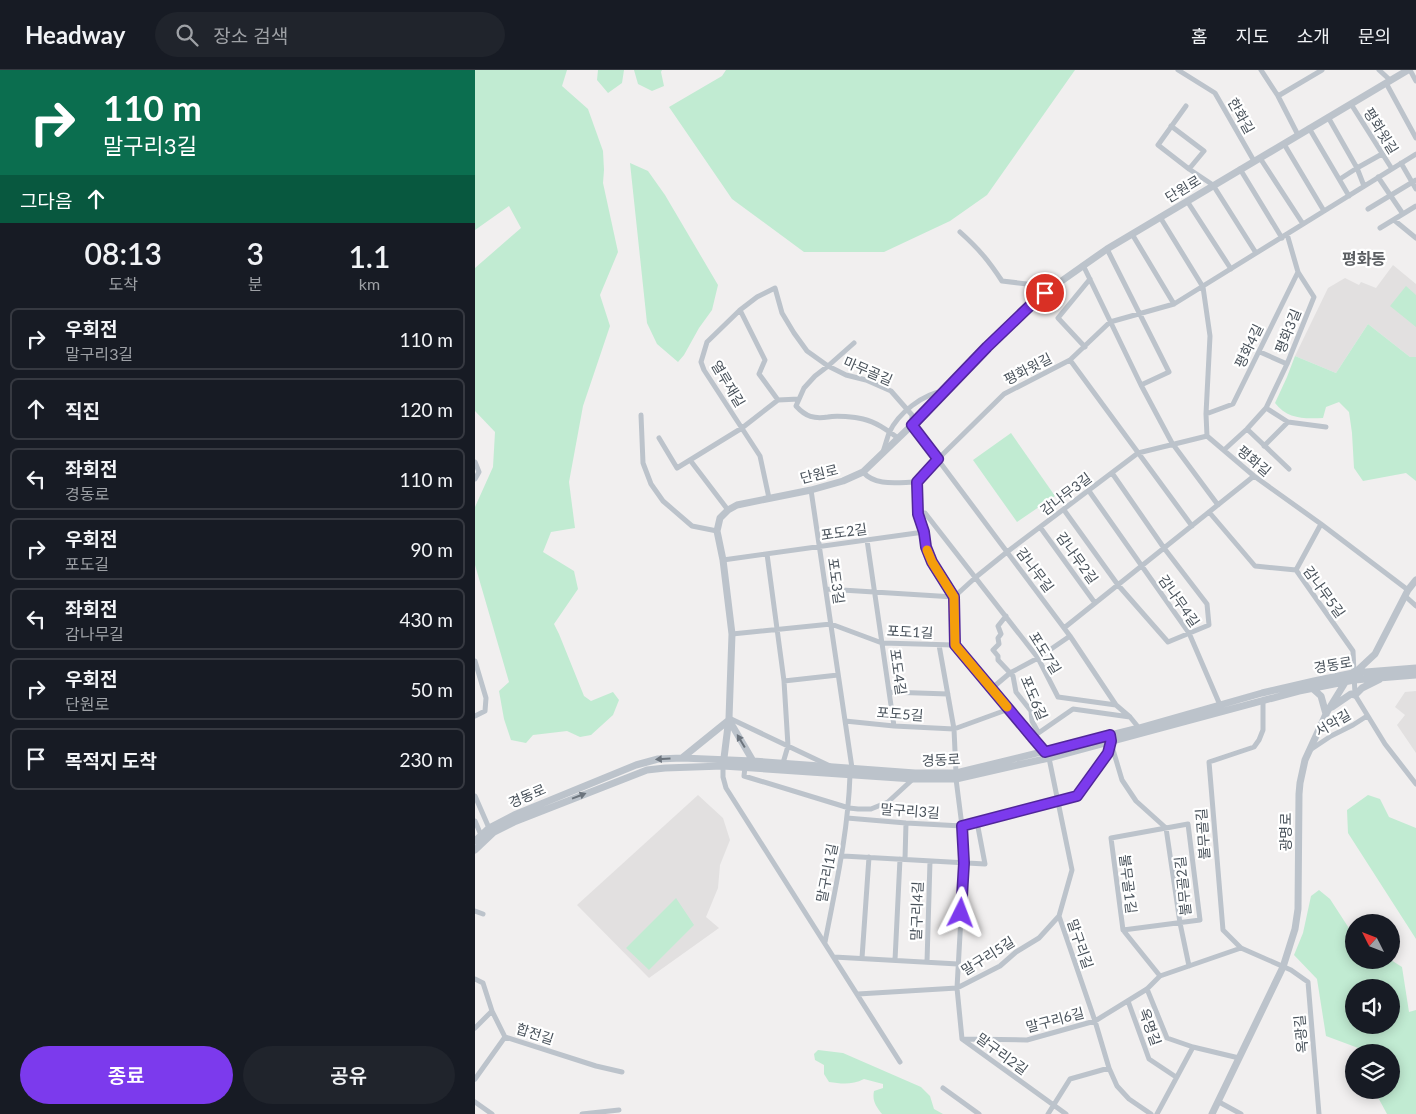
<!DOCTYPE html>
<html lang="ko">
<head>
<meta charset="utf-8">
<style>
  body { margin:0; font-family:Lato,"Noto Sans KR",sans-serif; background:#20242c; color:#f1f3f6; height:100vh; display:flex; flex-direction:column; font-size:19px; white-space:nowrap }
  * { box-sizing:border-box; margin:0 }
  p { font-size:16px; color:#9ea1a6 }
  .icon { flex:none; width:28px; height:28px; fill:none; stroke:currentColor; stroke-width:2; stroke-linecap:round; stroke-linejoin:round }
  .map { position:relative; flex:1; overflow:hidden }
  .sheet { display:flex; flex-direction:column; background:#171b24; width:475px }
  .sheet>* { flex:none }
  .top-card { background:#0b6e4f; color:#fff; overflow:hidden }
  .needle { width:32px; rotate:312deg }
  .tools { position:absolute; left:870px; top:844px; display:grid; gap:10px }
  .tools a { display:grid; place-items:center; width:55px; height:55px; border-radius:50%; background:#171b24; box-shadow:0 2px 12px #0003; font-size:25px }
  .pin { position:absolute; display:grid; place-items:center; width:42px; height:42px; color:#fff; margin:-21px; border:2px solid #fff; border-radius:50%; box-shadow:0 1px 5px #0007 }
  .me { position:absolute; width:55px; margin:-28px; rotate:3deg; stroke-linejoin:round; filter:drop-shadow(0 0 4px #0008) }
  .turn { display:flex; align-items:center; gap:18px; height:105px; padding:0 20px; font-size:22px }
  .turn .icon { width:65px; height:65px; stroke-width:2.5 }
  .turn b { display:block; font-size:35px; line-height:42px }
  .then { display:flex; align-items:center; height:48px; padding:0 20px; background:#0003; gap:10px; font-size:19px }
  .eta { display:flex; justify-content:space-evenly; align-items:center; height:85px; text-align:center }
  .eta b { font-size:30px; font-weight:600; line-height:35px }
  .primary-button { display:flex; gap:10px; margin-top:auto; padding:10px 20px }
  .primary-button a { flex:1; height:58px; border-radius:30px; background:#7c3aed; color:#fff; font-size:20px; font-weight:600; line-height:58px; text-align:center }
  .primary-button a+a { background:#20242c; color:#f1f3f6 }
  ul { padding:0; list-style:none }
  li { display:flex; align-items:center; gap:15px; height:62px; margin:0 10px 8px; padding:0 10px; border:2px solid #363941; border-radius:8px }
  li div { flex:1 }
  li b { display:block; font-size:19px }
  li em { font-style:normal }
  header { display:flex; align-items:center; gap:30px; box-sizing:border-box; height:70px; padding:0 25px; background:#171b24; border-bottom:1px solid #363941 }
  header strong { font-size:24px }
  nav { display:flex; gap:28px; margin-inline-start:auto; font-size:18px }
  .search { width:350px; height:45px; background:#20242c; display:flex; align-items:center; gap:12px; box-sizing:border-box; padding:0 18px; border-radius:28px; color:#9ea1a6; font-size:19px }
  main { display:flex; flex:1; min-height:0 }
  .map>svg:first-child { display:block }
  .education { fill:#e2e0e0 }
  .green { fill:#c1ebd2; fill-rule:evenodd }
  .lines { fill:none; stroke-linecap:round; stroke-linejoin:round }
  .minor { stroke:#bcc3cb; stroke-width:5 }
  .tertiary { stroke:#bcc3cb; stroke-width:7 }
  .oneway { fill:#6c747d }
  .route-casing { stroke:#51269a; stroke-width:12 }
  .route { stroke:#7c3aed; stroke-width:9 }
  .slow { stroke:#f59e0b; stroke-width:9 }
  .labels { text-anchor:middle; stroke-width:4.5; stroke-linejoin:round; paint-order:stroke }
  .street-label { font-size:14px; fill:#49525b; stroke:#fff }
  .quarter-label { font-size:16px; font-weight:bold; fill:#5c5f63; stroke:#fff }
</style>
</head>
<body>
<header>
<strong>Headway</strong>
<div class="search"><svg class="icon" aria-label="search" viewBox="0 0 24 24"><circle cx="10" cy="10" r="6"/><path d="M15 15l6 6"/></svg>장소 검색</div>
<nav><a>홈</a><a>지도</a><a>소개</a><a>문의</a></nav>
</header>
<main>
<section class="sheet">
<div class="top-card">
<div class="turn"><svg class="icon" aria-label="right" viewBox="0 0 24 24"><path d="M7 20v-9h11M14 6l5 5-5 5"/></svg><div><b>110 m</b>말구리3길</div></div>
<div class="then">그다음<svg class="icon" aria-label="ahead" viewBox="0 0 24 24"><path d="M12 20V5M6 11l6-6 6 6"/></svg></div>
</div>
<div class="eta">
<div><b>08:13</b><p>도착</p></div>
<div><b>3</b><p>분</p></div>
<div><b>1.1</b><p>km</p></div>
</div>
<ul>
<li><svg class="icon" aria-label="right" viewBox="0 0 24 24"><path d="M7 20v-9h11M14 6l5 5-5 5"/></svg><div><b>우회전</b><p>말구리3길</p></div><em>110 m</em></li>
<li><svg class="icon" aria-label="ahead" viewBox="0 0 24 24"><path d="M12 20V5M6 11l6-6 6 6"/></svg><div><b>직진</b></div><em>120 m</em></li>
<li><svg class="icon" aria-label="left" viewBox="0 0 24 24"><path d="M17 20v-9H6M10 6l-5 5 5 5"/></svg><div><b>좌회전</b><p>경동로</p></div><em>110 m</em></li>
<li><svg class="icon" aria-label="right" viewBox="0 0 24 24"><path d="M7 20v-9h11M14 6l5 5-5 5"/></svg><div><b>우회전</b><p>포도길</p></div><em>90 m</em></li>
<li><svg class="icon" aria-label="left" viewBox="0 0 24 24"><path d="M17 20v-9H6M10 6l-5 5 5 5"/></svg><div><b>좌회전</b><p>감나무길</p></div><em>430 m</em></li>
<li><svg class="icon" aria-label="right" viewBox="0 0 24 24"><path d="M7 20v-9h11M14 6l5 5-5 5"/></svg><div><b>우회전</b><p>단원로</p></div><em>50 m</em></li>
<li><svg class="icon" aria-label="arrive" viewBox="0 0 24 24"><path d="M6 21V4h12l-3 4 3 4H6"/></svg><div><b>목적지 도착</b></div><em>230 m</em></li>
</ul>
<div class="primary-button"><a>종료</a><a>공유</a></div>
</section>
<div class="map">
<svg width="941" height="1044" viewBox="0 0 941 1044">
  <rect width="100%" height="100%" fill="#f1efef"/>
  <!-- education -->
  <path class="education" d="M918,195L941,214V287H935L893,254L861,303L820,286L853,218L870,208L884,215L886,212L901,218Z
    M941,621V683L922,655L930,645L920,637L930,622Z
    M223,725L248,748L255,770L245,795L243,818L231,847L244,858L174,908L102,835Z"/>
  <!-- green -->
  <path class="green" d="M0,0H92L87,16L113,39L128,81L129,100L128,113L143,182L125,225L135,256L108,336L94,412L100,458L76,462L68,482L99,501L103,519L79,554L84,564L109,626L116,631L138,622L144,630L138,645L116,665L105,667L92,661L58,665L51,673L36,670L29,649L24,621L34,612L0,495V437L18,397L20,362L0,341V198L46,158L34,136L0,160Z
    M123,0H149L147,13L133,23L122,10Z
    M159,0H187L186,2L189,16L177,21L163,14Z
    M251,0H600L512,125L475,151L409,182H329L257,129L194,37L247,6Z
    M155,93L173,101L190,125L243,215L237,240L224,258L209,285L203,292L182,274L172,253Z
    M931,216L941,225V257L915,236Z
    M893,254L935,287H941V411L931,403L888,411L879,398L877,363L874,342L864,332L851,337L848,348C829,349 812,349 800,333L812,307L820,286L861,303Z
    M536,363L580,426L542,452L498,390Z
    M893,725L905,729L914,747L941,758V869L873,763L872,740Z
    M844,820L855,829L879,866V890H916L927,897L934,942L941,940V1044H912L899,1020H916V982H894L851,966L842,909L819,885L828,863L836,826ZM879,918H916V955H879Z
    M201,828L219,855L174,900L151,878Z
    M343,980L368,983L446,1017L455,1026L459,1039L468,1044H407C401,1036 397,1031 399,1021L408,1018V1014L389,1009C377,1015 367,1014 354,1012L349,1004V995L340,990L339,984Z"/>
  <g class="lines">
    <!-- minor -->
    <path class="minor" d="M703,0L740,23L779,91
      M786,0L803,26L823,65
      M904,0L915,10
      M935,0L941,11
      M911,13L941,68
      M803,26L847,0
      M876,34L917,99
      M711,36L683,75L714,99L738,115L781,183
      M853,47L882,98L889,116
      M696,56L729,81L714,99
      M834,58L874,126
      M809,74L849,141
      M785,88L828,154
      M926,93L941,119
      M765,99L807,168
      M903,107L928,144
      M865,109L882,98L907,84
      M712,131L756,199
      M893,139L941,110
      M685,147L728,217L735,266L731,344L732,366L779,406L846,454L933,520
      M919,150L941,168
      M905,158L941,136
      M485,162C504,179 513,190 527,211L578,217
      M657,164L699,234
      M812,164L823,202L839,227L812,294L791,338L813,352L851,357
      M632,179L694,302L666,315
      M608,195L666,315L697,373L743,435
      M265,240L290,290L284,304L303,330
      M379,273L353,296L340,306L329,318L321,336C331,347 339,349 353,347C361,345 380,347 388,349C401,352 412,360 423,368
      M610,277L583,248L615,209
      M785,282L812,294
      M595,290L717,456
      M303,330L324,329
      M731,344L758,334L823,202
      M166,345L168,393L176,414L188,431L217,456L242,461
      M772,359L814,399
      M184,368L202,398L267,358L303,330
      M789,376L813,352
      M749,380L772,359L791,338
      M408,382C410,376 412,369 414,363C423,343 448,324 469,321
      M215,390L253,440
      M0,392L4,402L0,409
      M388,402C401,417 424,412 442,412
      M336,420L377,698
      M614,421L714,563L745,635
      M294,428L285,386L229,300L226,292L232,272L265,240L282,227L300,218L307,243L319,263L332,281L353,296L371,305L391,310L416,321L437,345V355L595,566L641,635L655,647L664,658
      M589,440L643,515L693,572L734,555L732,534L689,478L637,403
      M734,442L780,496L821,500L878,581L880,625L910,674L941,714
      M443,444L450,443L563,588L583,627L641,635
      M565,457L620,533
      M392,470L419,656
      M292,484L309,611L313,676L308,693
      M248,490L449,462
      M821,500L846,454
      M351,519L479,527L501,507L532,482L663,383L732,366
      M930,526L941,536
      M531,546L523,556L526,564L523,568L524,574L518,580L523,586V590L538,606L541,622L556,641L557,651L563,662
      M589,558L779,406
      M257,564L356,554L407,573L479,575
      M464,575L479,659L481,703
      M0,591L11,628L10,641L0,646
      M309,611L363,605
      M516,619L535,603L563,588L595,566
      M414,622L473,624
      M788,630V660L784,670L779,677L734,692L748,860L766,878L816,900L833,912L844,1044
      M254,648L355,696
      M370,651L419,656L479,659L534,639
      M562,664L598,639L655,647
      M636,673L647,710L661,731L691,758L705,853L714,896
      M835,680L856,666L878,655L892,646
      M570,682L479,575V527L457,492L451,477L449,462L443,444L442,412L463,389L529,324L595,290L635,252L699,234L941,84
      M574,688L597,800L584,846L620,951L634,998L642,1016L654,1029L676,1044
      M248,696V707L251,718L425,992
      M270,697L269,706L374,738L383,739H396L413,732L438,709
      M481,709L487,756L489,793L482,918L487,969L591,1044
      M0,726L14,758
      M372,748L431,753L487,756L602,726L633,683L636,671
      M0,751L6,765
      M368,786L510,794L502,752
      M430,789L431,753
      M0,841L8,844
      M648,860L725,850L713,754L636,768L648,860L685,906
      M350,872C361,815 373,763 375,705
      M359,887L483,894
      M387,888L394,787
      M420,890L425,789
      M452,892L455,791
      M0,909L8,913L17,941L30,967L121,996L147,1002
      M672,919L692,968L718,977L764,988
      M383,924L482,918L525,896L541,882L564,868L584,846
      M653,931L674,989L701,1007
      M0,958L17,941
      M488,969L552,970L620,951L672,919L685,906L766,878
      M0,1009L30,967
      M468,1018L504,1044
      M0,1032L17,1044
      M744,1032L766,1044
      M107,1044L144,1040
      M573,1044L595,1009L634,998
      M682,1044L718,977"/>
    <!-- tertiary -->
    <path class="tertiary" d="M837,618L846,626L851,644
      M857,637L876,624L880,625L887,618L905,609
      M207,688L254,650L278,691
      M248,696L254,648L257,564L248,490L242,461L245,448L253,440L262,435L336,420L368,411L388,402L437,355L512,277L561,230L578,217L632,179L933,0
      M0,771L14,758L39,745L161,695L183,689L207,688L278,691L440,703H481L664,658L787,623L839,611L878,603L941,598
      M0,780L19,762L39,752L172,700L190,698L248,696L438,709H481L574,688L824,621L879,610L941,605
      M737,1044L808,897L820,859L823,839L824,724L825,713L830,690L852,642L871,611L900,584L933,520L941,510"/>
  </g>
  <!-- one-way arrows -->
  <defs><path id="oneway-solid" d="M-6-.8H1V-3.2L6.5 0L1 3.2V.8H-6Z" transform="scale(1.25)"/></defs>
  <g class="oneway">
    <use href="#oneway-solid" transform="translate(266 671) rotate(-121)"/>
    <use href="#oneway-solid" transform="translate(188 689) rotate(176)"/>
    <use href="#oneway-solid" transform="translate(104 726) rotate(-21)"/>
  </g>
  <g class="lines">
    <!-- route casing -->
    <g class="route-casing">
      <path id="route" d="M486,843L489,793L487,756L602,726L633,683L636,671L635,665L570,682L558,668L480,575L479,527L457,492L451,477L449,462L443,444L442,412L463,389L437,355L512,277L561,230L570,223"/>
    </g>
    <!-- route -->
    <use href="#route" class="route"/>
    <!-- slow -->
    <path class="slow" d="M452,480L457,492L479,527L480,575L532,637"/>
  </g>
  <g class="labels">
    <!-- street labels -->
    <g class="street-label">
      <text transform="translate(766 46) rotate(61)" y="5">한화길</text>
      <text transform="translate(906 61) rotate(58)" y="5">평화윗길</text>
      <text transform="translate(708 119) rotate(-31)" y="5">단원로</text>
      <text transform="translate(813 261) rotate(-68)" y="5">평화3길</text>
      <text transform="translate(774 276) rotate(-64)" y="5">평화4길</text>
      <text transform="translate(553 299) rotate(-27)" y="5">평화윗길</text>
      <text transform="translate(393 301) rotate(23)" y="5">마무골길</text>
      <text transform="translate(253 314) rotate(59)" y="5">열루재길</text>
      <text transform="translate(779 391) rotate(40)" y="5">평화길</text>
      <text transform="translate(344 404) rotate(-14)" y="5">단원로</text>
      <text transform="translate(591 424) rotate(-37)" y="5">감나무3길</text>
      <text transform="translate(369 462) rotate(-8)" y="5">포도2길</text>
      <text transform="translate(602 488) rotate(54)" y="5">감나무2길</text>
      <text transform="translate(560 500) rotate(53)" y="5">감나무길</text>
      <text transform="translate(361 511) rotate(82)" y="5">포도3길</text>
      <text transform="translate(849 522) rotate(54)" y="5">감나무5길</text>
      <text transform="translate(704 531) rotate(55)" y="5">감나무4길</text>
      <text transform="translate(435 562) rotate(3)" y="5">포도1길</text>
      <text transform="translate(570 583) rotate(58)" y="5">포도7길</text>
      <text transform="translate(858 595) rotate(-10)" y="5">경동로</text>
      <text transform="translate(423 602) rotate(82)" y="5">포도4길</text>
      <text transform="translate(559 628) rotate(67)" y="5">포도6길</text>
      <text transform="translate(425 644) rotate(4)" y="5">포도5길</text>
      <text transform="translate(858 653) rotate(-30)" y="5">서악길</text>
      <text transform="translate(466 690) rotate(-3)" y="5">경동로</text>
      <text transform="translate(52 726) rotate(-23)" y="5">경동로</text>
      <text transform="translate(435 741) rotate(4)" y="5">말구리3길</text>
      <text transform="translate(811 762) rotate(-90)" y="5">광명로</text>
      <text transform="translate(728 764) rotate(-94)" y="5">불무골길</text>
      <text transform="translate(352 803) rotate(-79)" y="5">말구리1길</text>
      <text transform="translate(653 814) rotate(83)" y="5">불무골1길</text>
      <text transform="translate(708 816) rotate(-96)" y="5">불무골2길</text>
      <text transform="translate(442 841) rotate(-88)" y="5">말구리4길</text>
      <text transform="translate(605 874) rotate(71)" y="5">말구리길</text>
      <text transform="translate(513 886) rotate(-32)" y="5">말구리5길</text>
      <text transform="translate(580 950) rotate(-15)" y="5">말구리6길</text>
      <text transform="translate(675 957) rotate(70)" y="5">옥명길</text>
      <text transform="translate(60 964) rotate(18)" y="5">합전길</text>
      <text transform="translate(826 964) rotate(-95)" y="5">옥광길</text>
      <text transform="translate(527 984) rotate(36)" y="5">말구리2길</text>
    </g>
    <!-- quarter labels -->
    <g class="quarter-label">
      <text x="889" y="195">평화동</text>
    </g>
  </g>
</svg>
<div class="tools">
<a><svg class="needle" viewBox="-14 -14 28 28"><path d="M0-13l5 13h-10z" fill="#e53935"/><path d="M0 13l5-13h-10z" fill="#9ea1a6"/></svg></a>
<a><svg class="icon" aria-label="sound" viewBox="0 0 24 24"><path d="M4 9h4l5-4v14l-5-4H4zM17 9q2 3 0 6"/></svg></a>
<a><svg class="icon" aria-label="layers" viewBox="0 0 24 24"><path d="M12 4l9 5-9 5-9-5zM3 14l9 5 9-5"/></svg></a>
</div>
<div class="pin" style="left:570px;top:223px;background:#d93025"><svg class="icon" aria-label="arrive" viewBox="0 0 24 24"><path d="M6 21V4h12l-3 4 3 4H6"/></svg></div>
<svg class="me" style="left:486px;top:843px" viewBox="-20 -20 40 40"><path d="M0-17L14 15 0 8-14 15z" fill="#7c3aed" stroke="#fff" stroke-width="4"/></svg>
</div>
</main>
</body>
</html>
